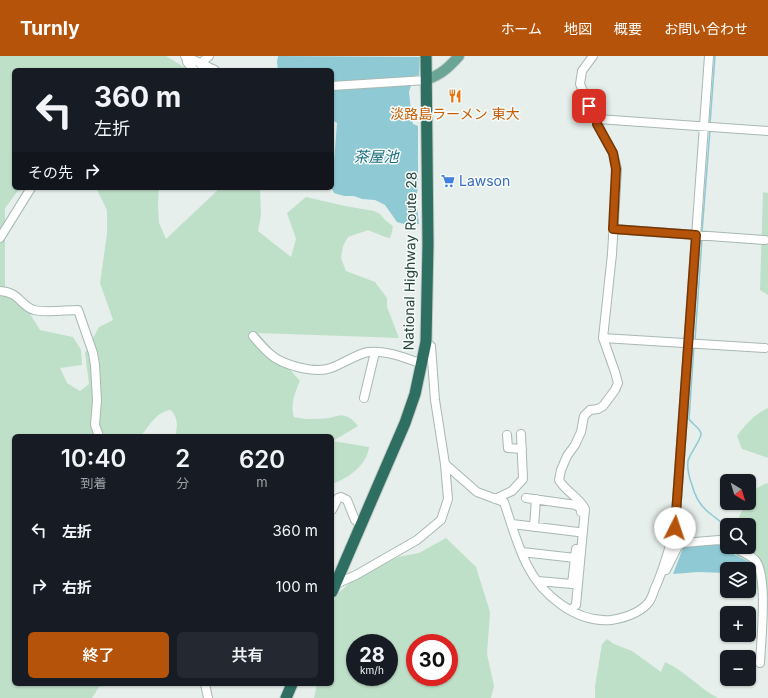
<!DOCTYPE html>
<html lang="ja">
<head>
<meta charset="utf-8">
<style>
  body { margin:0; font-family:Inter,"Noto Sans JP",sans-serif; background:#242831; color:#f1f3f6; height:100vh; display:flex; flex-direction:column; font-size:15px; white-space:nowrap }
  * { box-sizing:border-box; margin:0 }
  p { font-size:13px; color:#9ea1a6 }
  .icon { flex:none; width:22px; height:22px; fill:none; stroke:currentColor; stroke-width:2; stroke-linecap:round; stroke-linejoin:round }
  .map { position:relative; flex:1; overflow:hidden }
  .panel { position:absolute; left:12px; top:378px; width:322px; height:252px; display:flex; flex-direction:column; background:#171b24; border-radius:6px; box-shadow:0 1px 3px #0004 }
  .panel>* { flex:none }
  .hud { position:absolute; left:12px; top:12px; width:322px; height:122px; border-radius:6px; box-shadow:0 1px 3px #0004; background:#171b24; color:#f1f3f6; overflow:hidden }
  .needle { width:26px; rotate:142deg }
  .fabs { position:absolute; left:720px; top:418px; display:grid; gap:8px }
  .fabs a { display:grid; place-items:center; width:36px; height:36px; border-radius:6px; background:#171b24; box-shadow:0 1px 3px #0004; font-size:20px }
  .speed { position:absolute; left:346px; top:578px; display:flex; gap:8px; font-size:20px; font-weight:700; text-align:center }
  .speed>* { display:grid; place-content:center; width:52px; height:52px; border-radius:50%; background:#171b24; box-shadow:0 1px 3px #0004; line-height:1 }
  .speed small { font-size:10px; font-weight:400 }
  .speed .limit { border:6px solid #d22; background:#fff; color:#111 }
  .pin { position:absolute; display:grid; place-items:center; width:34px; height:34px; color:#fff; margin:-17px; border-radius:8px; box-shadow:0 2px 6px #0006 }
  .me { position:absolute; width:44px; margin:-22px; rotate:4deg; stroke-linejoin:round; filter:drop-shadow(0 0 3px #0008) }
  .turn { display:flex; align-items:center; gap:14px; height:84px; padding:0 16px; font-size:18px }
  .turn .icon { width:52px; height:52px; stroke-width:2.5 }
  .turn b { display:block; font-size:28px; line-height:34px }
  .then { display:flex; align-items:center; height:38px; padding:0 16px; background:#0003; gap:8px; font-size:15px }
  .eta { display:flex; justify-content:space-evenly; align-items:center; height:68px; text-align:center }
  .eta b { font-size:24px; font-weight:600; line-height:28px }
  .button { display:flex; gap:8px; margin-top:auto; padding:8px 16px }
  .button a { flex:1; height:46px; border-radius:6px; background:#b45309; color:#fff; font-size:16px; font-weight:600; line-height:46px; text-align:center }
  .button a+a { background:#242831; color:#f1f3f6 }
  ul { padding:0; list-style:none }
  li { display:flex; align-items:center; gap:12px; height:56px; padding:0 16px }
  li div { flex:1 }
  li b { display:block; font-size:15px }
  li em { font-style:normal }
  header { display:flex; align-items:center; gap:24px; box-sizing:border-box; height:56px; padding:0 20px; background:#b45309; color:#fff }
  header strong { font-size:19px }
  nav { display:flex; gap:22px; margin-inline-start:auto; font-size:14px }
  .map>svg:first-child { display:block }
  .green { fill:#bfe0c8; fill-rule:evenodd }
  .water { fill:#8ec9d4 }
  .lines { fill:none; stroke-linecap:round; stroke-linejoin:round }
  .stream { stroke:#8ec9d4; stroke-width:1.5 }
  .minor-casing { stroke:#a8b8b2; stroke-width:10 }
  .major-casing { stroke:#c2cac8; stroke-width:12 }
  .highway-casing { stroke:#c2cac8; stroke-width:13 }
  .minor { stroke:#fff; stroke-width:8 }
  .major { stroke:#6aa596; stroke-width:10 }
  .highway { stroke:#2f6f62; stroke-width:11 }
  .route-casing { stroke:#753606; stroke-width:10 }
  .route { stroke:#b45309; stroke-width:7 }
  .labels { text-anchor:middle; stroke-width:3; stroke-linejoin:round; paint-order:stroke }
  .food-label { font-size:14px; fill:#c56008; stroke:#f7fbf9 }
  .shop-label { font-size:14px; fill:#366cbe; stroke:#f7fbf9; text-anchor:start }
  .street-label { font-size:14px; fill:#24423a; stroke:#f7fbf9 }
  .water-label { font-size:15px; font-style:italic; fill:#1c6f80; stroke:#f7fbf9 }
</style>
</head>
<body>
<header>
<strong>Turnly</strong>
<nav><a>ホーム</a><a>地図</a><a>概要</a><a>お問い合わせ</a></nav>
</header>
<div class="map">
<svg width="768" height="642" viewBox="0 0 768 642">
  <rect width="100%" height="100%" fill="#e6efeb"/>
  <!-- green -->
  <path class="green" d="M0,0H166L189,14H14V132H20L5,152V234L27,253L40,274L73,281L81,294L82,309L60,312L67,327L80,335L89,328L85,297L99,271L113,264L100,227L107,178V154L96,132H159L158,149L159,167L166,183L220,132H260L261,159L258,175L291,201L296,183L287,157L306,141L345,150L374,155L380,158L385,164L393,170L392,176L390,182L385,181L368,174L348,181L343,190L341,202L346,215L375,226L387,242V251L399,282L258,277L300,325C295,336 290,349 294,361C306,364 317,363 329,362C335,361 340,358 345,360C350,361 354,365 358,370L333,385L369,391C367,409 349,422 332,428V380H175C178,370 178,362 171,354C157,355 149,370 141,380H14V628H109L99,631L92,642H0Z
    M763,136L768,137V239L760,234Z
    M768,352V402L742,393L737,380C745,369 755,358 768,352Z
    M768,427V540L749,529V513L737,503V491H749V469H736V467L746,447H749C749,436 758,430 768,427Z
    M446,482L476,511L490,556L487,598L494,630L491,642H314L317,628H332V554L335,540L352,525L398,501L419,497ZM355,587H389V621H355ZM415,587H449V621H415Z
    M607,583L614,588L632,595L661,616L665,606C685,615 699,632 718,642H595V630L602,588Z"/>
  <!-- water -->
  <path class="water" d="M278,0L420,1L419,19L414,20L409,36L412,64L413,68L418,70V131L416,143L419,168H404L397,166L385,149L375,144L362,143L354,140H344L334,137L332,133L337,67L332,64V14H278L277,6Z
    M711,488L721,489L735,499L751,507L757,521V523L749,522V513H727V517L698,516L673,518L683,492Z"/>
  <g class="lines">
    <!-- stream -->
    <path class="stream" d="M710,68L715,0
      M702,176L710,74
      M695,284L702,182
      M694,290L689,363C692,368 699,371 701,377C702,383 690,397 688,405C687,413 689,421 692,429C695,441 702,452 712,459C718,464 723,466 727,474L723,483"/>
    <!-- minor casing -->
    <g class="minor-casing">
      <path id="minor" d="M185,0L215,14
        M186,0L187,6L194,14
        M593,0L582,15L580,28L594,61L597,65
        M200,8L209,0
        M332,30L426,24
        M613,173L765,184
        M0,182L31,132
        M0,235C19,236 21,250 34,254C46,257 66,254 78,254L93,297L95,309L97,344L95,369L99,380
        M253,280C258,286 264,293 270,298C282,309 315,318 331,312C342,308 357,298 368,296C386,294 406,302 422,308
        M603,282L765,292
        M364,342L375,296
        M507,379L508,392L522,393
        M445,408L477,436L504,446C511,467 517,489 527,509C542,539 576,567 611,564C624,562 640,557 649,546C652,542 653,537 655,532C664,513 669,492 675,472L709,0
        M526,442L576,449L581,453V456
        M495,443L512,435L523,423L521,378
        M332,454L338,442L341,441L347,444L355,464L361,469
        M512,468L578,476
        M534,471L536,443
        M733,491C740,495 751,499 756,505C768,523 761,584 760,607
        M522,496L575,502
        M666,514L678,490L683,487L719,484L727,487
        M538,525L572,528L576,493
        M336,528L356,519L417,484L441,464L448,443L445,408L435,344L431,290L426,286
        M571,554L576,549L585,453C579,441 566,436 559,424L561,414L567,400L575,389L581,376L584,360L590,354L598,353L603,350L615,334L618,327L615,316L603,282L612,198L617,113L613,97L597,68L598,63L768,75
        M205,628L208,642"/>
    </g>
    <!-- major casing -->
    <g class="major-casing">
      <path id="major" d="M426,24C442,18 448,12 459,0"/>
    </g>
    <!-- highway casing -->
    <g class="highway-casing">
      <path id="highway" d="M332,536L405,367L415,338L426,286L428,188L426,0
        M286,642L292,628"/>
    </g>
    <!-- minor -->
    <use href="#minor" class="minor"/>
    <!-- major -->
    <use href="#major" class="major"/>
    <!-- highway -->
    <use href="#highway" class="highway"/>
  </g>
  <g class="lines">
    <!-- route casing -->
    <g class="route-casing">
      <path id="route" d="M589,50L594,61L597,65V68L613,97L616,113L613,173L696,179L675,472"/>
    </g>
    <!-- route -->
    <use href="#route" class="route"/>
  </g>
  <!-- icons -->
  <defs>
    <g id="restaurant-bare" transform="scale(1.08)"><path d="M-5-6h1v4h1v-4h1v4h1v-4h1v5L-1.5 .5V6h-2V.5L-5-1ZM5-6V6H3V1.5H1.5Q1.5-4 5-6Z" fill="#e8710a" stroke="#f7fbf9" stroke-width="2.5" paint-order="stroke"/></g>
    <g id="supermarket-bare" transform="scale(1.08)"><path d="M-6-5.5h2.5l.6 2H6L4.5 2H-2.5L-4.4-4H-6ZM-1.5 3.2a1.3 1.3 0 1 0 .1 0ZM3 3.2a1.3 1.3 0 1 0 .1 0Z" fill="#3f7fe0" stroke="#f7fbf9" stroke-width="2.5" paint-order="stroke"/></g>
  </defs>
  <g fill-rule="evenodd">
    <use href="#restaurant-bare" x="455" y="40"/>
    <use href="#supermarket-bare" x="448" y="125"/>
  </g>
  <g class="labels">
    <!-- food labels -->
    <g class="food-label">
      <text x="455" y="63">淡路島ラーメン 東大</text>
    </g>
    <!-- shop labels -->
    <g class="shop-label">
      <text x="459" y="130">Lawson</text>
    </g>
    <!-- street labels -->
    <g class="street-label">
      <text transform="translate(410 205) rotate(-89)" y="5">National Highway Route 28</text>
    </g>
    <!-- water labels -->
    <g class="water-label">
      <text x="376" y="106">茶屋池</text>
    </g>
  </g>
</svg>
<div class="fabs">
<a><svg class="needle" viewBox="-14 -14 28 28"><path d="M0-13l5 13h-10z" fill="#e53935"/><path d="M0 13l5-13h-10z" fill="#9ea1a6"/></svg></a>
<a><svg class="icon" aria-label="search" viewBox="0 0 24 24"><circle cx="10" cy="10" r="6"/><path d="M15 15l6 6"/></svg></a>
<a><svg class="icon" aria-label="layers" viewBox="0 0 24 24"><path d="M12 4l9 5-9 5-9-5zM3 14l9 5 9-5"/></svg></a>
<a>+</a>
<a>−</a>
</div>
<div class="speed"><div>28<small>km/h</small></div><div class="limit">30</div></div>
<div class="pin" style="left:589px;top:50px;background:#d93025"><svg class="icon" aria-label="arrive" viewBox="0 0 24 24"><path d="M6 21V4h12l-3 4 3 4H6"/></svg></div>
<svg class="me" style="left:675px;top:472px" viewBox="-20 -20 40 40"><circle r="19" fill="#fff"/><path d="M0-13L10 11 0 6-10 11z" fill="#b45309"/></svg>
<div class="hud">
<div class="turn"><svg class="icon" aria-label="left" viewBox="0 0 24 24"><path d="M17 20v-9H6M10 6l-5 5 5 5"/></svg><div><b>360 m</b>左折</div></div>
<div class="then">その先<svg class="icon" aria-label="right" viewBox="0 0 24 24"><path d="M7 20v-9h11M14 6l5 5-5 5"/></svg></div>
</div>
<section class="panel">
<div class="eta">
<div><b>10:40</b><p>到着</p></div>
<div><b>2</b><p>分</p></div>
<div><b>620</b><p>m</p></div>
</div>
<ul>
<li><svg class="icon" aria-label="left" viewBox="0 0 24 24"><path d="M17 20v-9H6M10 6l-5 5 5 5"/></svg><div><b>左折</b></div><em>360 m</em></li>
<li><svg class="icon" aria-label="right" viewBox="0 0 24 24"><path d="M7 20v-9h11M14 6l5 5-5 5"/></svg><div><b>右折</b></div><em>100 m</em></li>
</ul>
<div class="button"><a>終了</a><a>共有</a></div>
</section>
</div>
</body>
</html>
